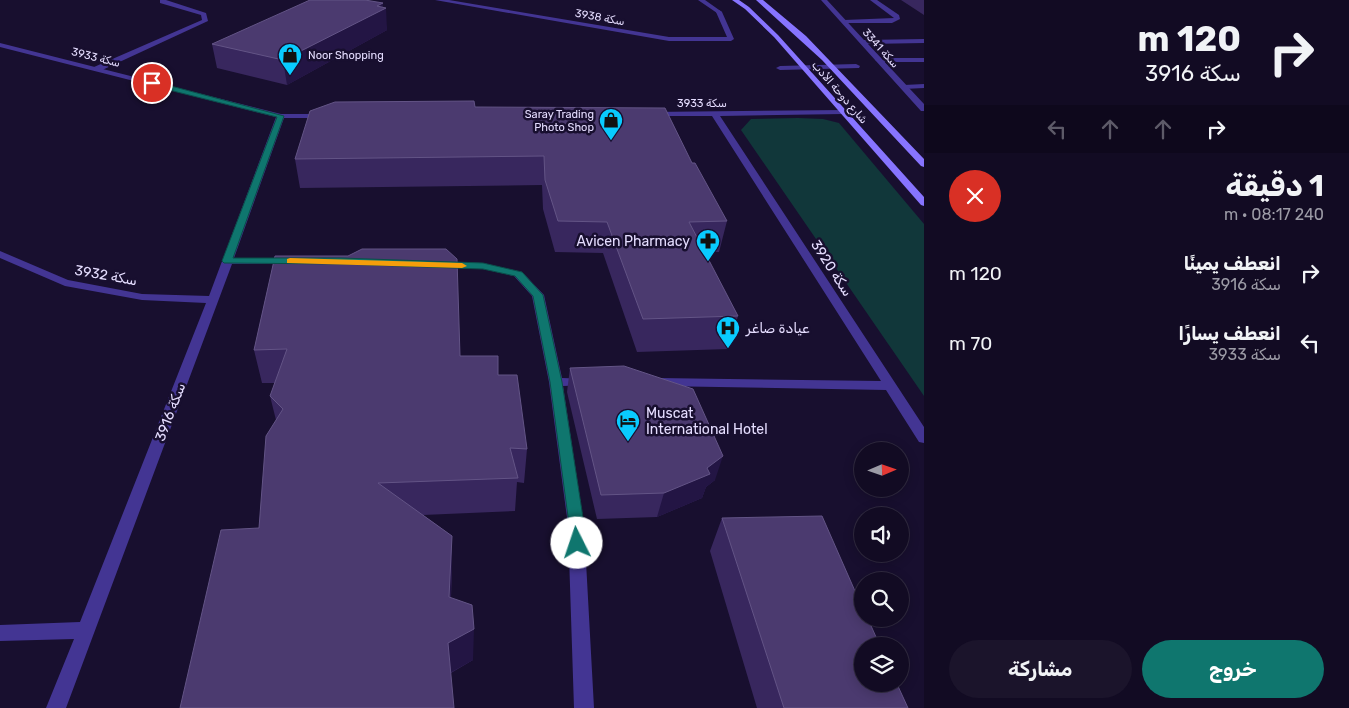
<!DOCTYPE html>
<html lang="ar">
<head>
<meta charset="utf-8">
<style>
  body { margin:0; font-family:Rubik,"Noto Sans Arabic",sans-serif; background:#1b142b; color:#f1f3f6; direction:rtl; height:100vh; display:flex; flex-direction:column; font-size:19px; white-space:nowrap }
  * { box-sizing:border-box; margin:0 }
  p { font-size:16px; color:#9c9ba6 }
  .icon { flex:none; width:28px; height:28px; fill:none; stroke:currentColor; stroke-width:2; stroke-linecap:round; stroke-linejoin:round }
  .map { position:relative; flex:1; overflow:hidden; direction:ltr }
  .sheet { display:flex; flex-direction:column; background:#120b23; width:425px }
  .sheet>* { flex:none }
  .guide { background:#120b23; color:#f1f3f6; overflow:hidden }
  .needle { width:32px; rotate:88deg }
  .tools { position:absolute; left:854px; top:442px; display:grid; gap:10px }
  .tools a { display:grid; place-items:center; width:55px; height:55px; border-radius:50%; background:#120b23; box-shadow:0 2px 12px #0003,0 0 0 1px #312b41; font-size:25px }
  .pin { position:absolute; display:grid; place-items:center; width:42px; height:42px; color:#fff; margin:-21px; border:2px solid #fff; border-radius:50%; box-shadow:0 1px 5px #0007 }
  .me { position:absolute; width:55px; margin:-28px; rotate:356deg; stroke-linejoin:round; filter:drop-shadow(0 0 4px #0008) }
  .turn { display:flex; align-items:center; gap:18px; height:105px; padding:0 25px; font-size:22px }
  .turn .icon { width:65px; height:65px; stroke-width:2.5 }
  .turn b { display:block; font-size:35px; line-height:42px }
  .lanes { display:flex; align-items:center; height:48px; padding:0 25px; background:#0003; justify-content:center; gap:25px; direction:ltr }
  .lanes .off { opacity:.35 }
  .round { display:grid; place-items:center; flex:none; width:52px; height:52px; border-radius:26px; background:#1b142b }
  .summary { display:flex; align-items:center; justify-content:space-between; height:85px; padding:0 25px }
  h1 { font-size:30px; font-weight:700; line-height:38px }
  .cta { display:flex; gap:10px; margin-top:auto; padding:10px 25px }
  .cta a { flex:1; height:58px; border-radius:30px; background:#0f766e; color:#fff; font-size:20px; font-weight:700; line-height:58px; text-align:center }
  .cta a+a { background:#1b142b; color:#f1f3f6 }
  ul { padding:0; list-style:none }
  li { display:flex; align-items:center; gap:15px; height:70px; padding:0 25px }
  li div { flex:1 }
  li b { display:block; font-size:19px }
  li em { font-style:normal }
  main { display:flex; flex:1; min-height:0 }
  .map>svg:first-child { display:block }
  .green { fill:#11373a }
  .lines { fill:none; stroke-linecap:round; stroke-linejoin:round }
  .lane { fill:#433593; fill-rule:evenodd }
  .street { fill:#433593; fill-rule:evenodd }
  .secondary { fill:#8774ff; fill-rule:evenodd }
  .wall { fill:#38275e }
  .shaded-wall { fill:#231544 }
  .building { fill:#4b3a6f; stroke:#635486 }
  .route { fill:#0f766e; stroke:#0a4d48 }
  .slow { fill:#f59e0b }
  .labels { text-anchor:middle; stroke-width:5; stroke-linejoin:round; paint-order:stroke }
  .far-street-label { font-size:11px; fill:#e5ddff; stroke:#180f2f }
  .far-poi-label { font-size:11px; fill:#e5ddff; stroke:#180f2f; text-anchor:start }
  .poi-label { font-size:14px; fill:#e5ddff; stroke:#180f2f; text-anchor:start }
  .street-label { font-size:14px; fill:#e5ddff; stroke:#180f2f }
</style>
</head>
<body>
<main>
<section class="sheet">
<div class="guide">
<div class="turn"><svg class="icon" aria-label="right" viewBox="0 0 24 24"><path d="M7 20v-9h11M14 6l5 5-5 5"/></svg><div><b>120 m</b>سكة 3916</div></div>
<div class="lanes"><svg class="icon off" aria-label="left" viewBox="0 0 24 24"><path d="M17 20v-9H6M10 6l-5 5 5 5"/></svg><svg class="icon off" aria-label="ahead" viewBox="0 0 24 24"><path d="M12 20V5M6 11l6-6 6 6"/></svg><svg class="icon off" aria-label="ahead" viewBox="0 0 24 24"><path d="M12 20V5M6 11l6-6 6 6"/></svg><svg class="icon" aria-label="right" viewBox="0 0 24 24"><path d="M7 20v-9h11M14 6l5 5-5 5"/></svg></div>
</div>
<div class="summary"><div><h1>1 دقيقة</h1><p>240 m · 08:17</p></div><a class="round" style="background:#d93025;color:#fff"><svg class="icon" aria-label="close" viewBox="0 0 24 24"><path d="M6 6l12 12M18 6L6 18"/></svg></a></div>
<ul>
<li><svg class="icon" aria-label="right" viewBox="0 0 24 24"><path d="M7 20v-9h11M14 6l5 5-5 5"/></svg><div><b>انعطف يمينًا</b><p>سكة 3916</p></div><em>120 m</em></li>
<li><svg class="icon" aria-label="left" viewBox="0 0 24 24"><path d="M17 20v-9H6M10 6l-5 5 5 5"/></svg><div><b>انعطف يسارًا</b><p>سكة 3933</p></div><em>70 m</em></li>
</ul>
<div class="cta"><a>خروج</a><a>مشاركة</a></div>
</section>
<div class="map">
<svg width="924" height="708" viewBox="0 0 924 708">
  <rect width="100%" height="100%" fill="#180f2f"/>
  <!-- green -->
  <path class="green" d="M798,118L823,119L839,123L924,224V396L741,130L751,119Z"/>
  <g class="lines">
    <!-- lane -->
    <path class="lane" d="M160,0H166L206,13L208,21L100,71H94V67L202,20L201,15L160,3Z
      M698,0H705L722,12L717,13Z
      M870,0H877L899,15L900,19L892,23H842V21L844,20L894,18Z
      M924,58V62H879L875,60L879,58Z
      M924,84V88L904,89L900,87L904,85Z"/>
    <!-- street -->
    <path class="street" d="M435,0H449L669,37H727L716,12L719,10L722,12L734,39L731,41H669Z
      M821,0H827L864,40L924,39V43L868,44L924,104V111H921Z
      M0,43L281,114H325L329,116L325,118H284L234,258H289L294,261L289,264H232L66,708H46L74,639L0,641V625L80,622L206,303L142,300L65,286L0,258V251L68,280L142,294L209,296L276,117L0,47Z
      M856,64L860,66L859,68L780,70L776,68L780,66Z
      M846,110L847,112L843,114L720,116L924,427V443L919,442L886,390L658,386L653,385L651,382L653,379L658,378L881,381L712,116H650L646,114L650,112Z
      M441,262L483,263L522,272L544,295L562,378L591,379L593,382L591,385L563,386L584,525L594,708H574L568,525L549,382L532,296L514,276L483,269L437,267L436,265L437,263Z"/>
    <!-- secondary -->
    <path class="secondary" d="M732,0H739L749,7L778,35L924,197V206L921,205L774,37L745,9Z
      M756,0H763L806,36L924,159V167L921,166L822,60Z"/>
  </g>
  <!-- wall -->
  <path class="wall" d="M901,0H924V15Z
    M383,7L387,30L287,85L217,68L212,44Z
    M475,107L692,163L727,221L719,252H704L738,316L728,349L637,352L603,253L555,252L543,209L542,185L300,188L295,159Z
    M275,256L460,356L498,375L527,449L524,483L517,482L515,511L423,515L452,536V569L451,597L473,660L451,673L259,528L276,420L270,396L275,383H262L254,350Z
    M570,368L715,480L706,487L702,498L657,517L597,519L567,392Z
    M722,518L908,708H757L710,551Z"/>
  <!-- shaded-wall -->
  <path class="shaded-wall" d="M383,3V9L386,8L387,30L287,85L283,60Z
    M723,456L715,480L706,487L702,498L657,517L664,493L707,468Z
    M452,536V569L449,629V597Z
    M474,629L473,660L448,674V643Z"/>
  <!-- building -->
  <path class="building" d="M310,0H365L383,3L377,6L386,8L283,60L212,44Z
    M474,101L475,107L665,108L692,163H695L727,221L689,222L738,316L643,319L607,222L558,221L545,180L544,156L295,159L310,111L335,102Z
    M362,249H446L457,259L460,356H498V375H517L527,449L510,448L518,478L378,483L452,536L449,597L472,605L474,629L448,643L454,708H180L221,530L259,528L266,436L283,409L270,396L287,349L254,350L275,256H348Z
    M624,366L693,389L723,456L707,468L710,474L664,493L601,495L570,368Z
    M822,516L862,607V619H868L880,646H862V684H897L908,708H784L722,518Z"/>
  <!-- route -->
  <path class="route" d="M152,81L284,116L233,258H341L483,263L522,272L543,295L562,382L584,524V543L582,547L577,549L572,547L570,543L569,524L550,382L533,296L515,276L483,269L341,264L224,263L222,261L277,117L149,85L148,83Z"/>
  <!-- slow -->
  <path class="slow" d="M290,258L462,263L467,266L462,268L287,263V259Z"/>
  <!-- icons -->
  <defs>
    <g id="shop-pin" transform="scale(1.25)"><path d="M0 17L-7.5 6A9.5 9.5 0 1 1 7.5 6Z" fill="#09cbff" stroke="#180f2f"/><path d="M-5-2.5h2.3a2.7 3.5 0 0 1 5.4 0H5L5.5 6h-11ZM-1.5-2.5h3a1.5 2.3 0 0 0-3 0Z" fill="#111"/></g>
    <g id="pharmacy-pin" transform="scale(1.25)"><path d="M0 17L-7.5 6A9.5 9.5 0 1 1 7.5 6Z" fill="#09cbff" stroke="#180f2f"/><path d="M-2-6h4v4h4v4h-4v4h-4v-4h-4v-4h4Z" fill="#111"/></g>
    <g id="hospital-pin" transform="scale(1.25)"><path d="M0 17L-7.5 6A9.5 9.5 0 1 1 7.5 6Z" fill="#09cbff" stroke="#180f2f"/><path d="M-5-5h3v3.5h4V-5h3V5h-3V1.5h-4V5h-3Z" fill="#111"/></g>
    <g id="hotel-pin" transform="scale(1.25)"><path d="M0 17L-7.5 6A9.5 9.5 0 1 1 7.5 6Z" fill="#09cbff" stroke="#180f2f"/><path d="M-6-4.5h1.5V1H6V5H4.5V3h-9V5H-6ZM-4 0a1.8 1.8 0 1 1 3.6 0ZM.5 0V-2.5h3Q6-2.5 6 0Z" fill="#111"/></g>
  </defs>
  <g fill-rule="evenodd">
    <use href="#shop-pin" x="290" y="55"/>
    <use href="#shop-pin" x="611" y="120"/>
    <use href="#pharmacy-pin" x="708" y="241"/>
    <use href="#hospital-pin" x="728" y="328"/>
    <use href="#hotel-pin" x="628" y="421"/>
  </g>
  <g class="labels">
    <!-- far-street labels -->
    <g class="far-street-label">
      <text transform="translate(600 17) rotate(10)" y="4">سكة 3938</text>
      <text transform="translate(881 48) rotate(48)" y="4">سكة 3341</text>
      <text transform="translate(96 57) rotate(14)" y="4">سكة 3933</text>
      <text transform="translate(840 92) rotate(49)" y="4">شارع دوحة الأدب</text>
      <text x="702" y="107">سكة 3933</text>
    </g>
    <!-- far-poi labels -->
    <g class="far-poi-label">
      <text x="308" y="59">Noor Shopping</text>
      <text x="594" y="118" text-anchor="end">Saray Trading<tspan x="594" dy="13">Photo Shop</tspan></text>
    </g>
    <!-- poi labels -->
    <g class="poi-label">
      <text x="690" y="246" text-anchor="end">Avicen Pharmacy</text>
      <text x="746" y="333">عيادة صاغر</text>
      <text x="646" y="418">Muscat<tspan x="646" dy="16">International Hotel</tspan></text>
    </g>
    <!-- street labels -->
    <g class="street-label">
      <text transform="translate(832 268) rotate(57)" y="5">سكة 3920</text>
      <text transform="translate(106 275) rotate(10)" y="5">سكة 3932</text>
      <text transform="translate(170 412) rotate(-69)" y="5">سكة 3916</text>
    </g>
  </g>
</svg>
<div class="tools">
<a><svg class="needle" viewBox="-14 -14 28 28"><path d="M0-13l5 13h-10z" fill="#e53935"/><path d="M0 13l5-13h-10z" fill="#9c9ba6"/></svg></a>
<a><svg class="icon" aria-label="sound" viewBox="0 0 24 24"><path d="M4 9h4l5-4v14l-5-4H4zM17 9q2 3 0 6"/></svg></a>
<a><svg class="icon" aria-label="search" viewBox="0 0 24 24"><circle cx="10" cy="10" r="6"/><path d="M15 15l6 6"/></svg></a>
<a><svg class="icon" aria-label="layers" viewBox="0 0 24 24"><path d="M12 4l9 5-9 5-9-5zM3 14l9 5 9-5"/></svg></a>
</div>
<div class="pin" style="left:152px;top:83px;background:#d93025"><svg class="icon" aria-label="arrive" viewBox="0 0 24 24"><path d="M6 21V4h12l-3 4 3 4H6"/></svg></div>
<svg class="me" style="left:577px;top:543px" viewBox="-20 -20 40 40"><circle r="19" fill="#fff"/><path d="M0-13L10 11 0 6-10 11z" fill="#0f766e"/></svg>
</div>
</main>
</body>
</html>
